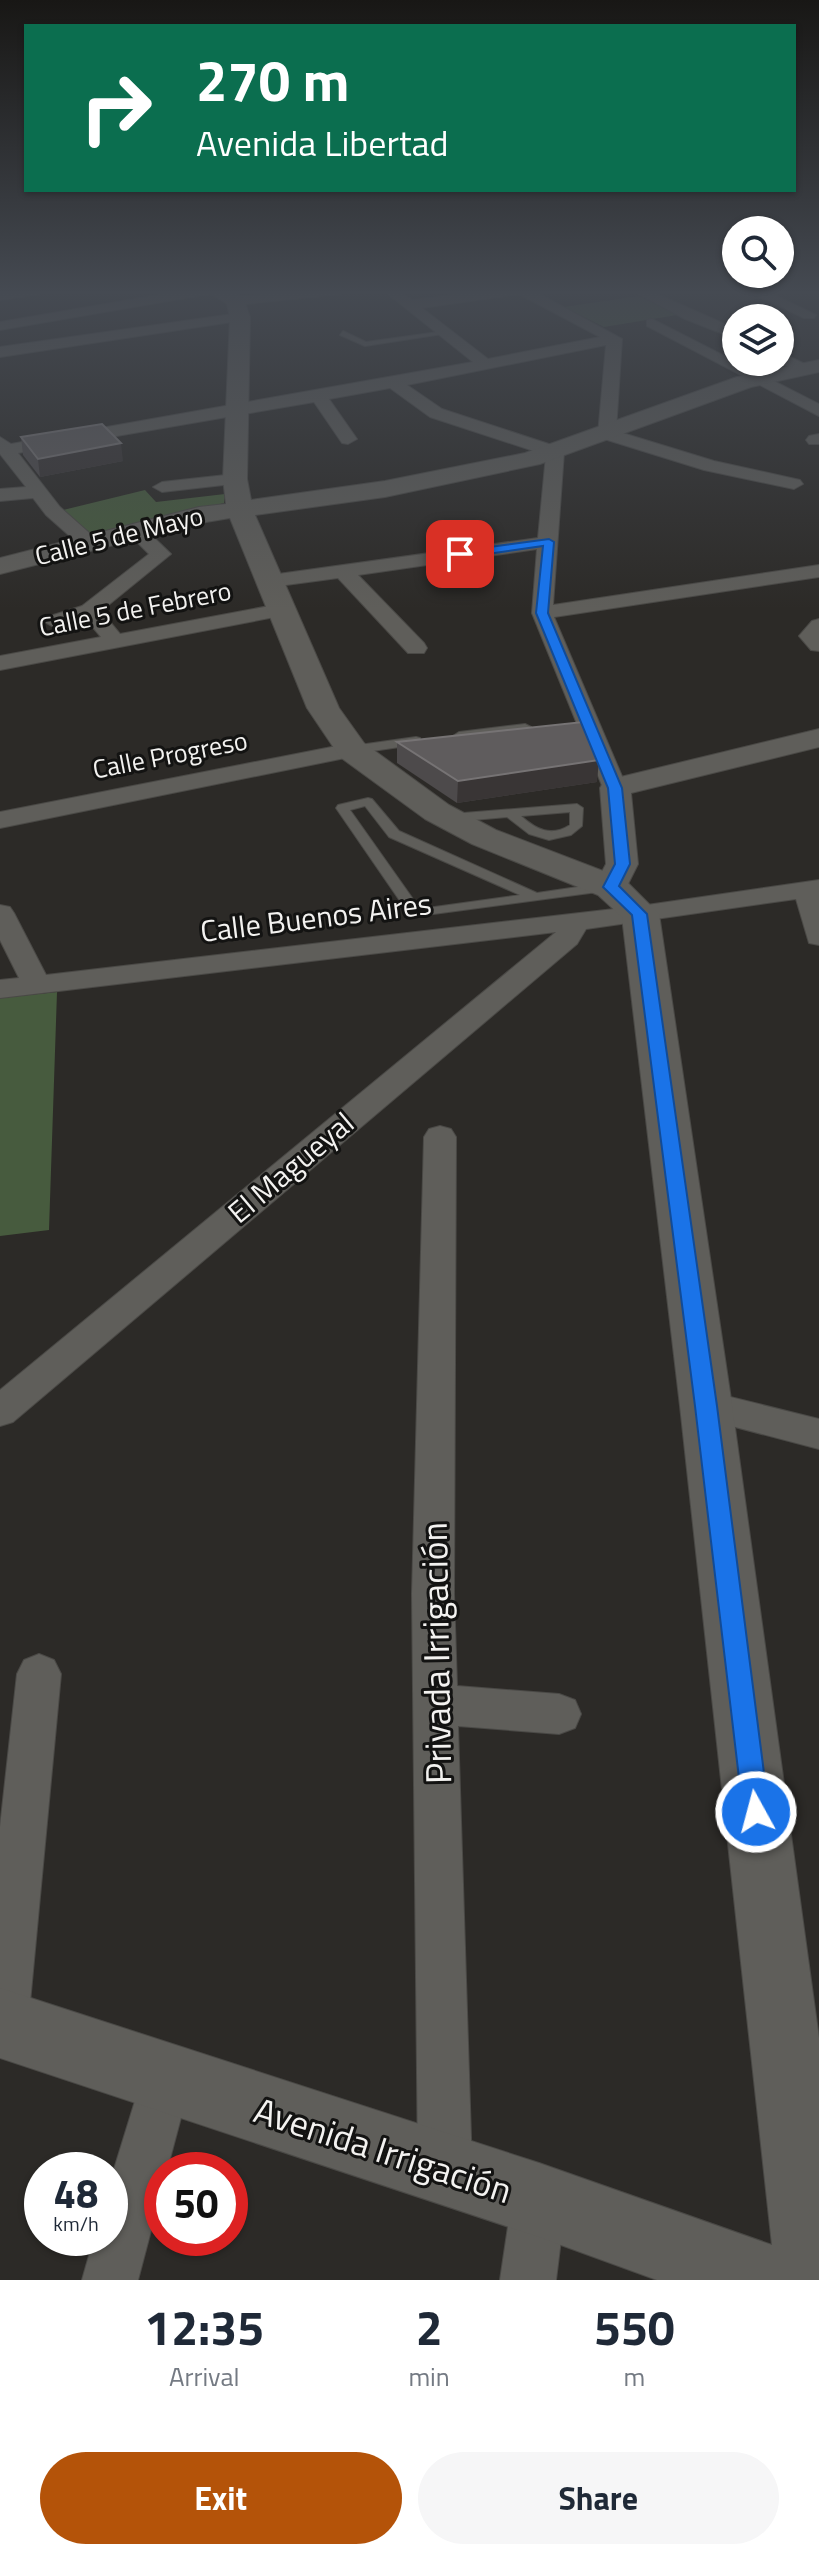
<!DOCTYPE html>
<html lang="en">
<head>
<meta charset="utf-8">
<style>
  body { margin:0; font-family:"Titillium Web",sans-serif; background:#f6f6f7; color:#1f2937; height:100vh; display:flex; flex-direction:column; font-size:30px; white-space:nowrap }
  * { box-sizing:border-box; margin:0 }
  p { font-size:26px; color:#747a83 }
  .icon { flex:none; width:44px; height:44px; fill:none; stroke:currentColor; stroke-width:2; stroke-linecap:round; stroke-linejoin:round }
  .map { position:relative; height:2280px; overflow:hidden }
  .panel { display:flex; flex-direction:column; background:#fff; flex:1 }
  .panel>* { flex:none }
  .top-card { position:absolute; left:24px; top:24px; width:772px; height:168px; border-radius:0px; box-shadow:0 2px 6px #0004; background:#0b6e4f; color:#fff; overflow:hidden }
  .tools { position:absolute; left:722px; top:216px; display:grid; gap:16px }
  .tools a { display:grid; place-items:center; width:72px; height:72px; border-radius:50%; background:#fff; box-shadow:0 2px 6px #0004; font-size:40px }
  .speed { position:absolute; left:24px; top:2152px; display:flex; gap:16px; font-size:40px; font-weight:700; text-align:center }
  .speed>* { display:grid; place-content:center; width:104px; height:104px; border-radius:50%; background:#fff; box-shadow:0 2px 6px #0004; line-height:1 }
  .speed small { font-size:20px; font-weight:400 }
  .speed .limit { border:12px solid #d22; background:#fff; color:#111 }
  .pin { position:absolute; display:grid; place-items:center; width:68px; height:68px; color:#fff; margin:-34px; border-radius:16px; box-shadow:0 4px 12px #0006 }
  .me { position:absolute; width:88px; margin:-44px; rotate:353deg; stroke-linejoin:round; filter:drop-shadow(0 0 6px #0008) }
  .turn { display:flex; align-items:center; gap:28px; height:168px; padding:0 40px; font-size:36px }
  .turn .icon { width:104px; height:104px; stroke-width:2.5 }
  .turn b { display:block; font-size:56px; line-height:68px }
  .eta { display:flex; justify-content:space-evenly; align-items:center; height:136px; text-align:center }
  .eta b { font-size:48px; font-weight:700; line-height:56px }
  .button { display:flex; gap:16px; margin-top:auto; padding:16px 40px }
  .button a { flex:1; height:92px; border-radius:48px; background:#b45309; color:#fff; font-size:32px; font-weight:700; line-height:92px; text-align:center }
  .button a+a { background:#f6f6f7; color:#1f2937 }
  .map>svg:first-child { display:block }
  .green { fill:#475b3e }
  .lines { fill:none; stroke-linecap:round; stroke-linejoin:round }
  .service-casing { stroke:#4a4946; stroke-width:2 }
  .minor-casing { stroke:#4a4946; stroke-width:2 }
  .tertiary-casing { stroke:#4a4946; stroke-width:2 }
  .secondary-casing { stroke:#4a4946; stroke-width:2 }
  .service { fill:#5f5e5a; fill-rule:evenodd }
  .minor { fill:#5f5e5a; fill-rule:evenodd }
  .tertiary { fill:#5f5e5a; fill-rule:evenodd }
  .secondary { fill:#5f5e5a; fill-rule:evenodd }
  .wall { fill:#4d4a4b }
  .shaded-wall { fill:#393535 }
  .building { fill:#5f5c5d; stroke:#767374; stroke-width:2 }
  .route { fill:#1a73e8; stroke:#114b97; stroke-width:2 }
  .labels { text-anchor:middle; stroke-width:6; stroke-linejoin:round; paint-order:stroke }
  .far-street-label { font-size:26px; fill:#f3f2f0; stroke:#131312 }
  .street-label { font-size:30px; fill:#f3f2f0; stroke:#131312 }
  .near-street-label { font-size:36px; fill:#f3f2f0; stroke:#131312 }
</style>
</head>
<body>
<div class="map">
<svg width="819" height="2280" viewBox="0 0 819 2280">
  <rect width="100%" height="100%" fill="#2c2a27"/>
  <!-- green -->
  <path class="green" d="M639,296L677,315L604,327L564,307Z
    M145,490L156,502L225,494L224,503L88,538L59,511Z
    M57,992L49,1230L0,1236V998Z"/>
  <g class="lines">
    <!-- service casing -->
    <g class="service-casing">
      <path id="service" d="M343,331L366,342L445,331L449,333L365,346L340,335Z
        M525,724L531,727L529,729L459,740L453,736L459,732Z
        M416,737L420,738V744L352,754L346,750L352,746Z
        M368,798L372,799L399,831L537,893L605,883L612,887L605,891L411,917L336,808L338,805ZM365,806L389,837L520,895L420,909L350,810Z
        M577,804L583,808L582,826L571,835L549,840L529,834L507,817L451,822L445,818L451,814ZM570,812V825C551,837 537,830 521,816Z"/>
    </g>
    <!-- minor casing -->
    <g class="minor-casing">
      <path id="minor" d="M14,290H47L40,294L0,300V292Z
        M187,290H216L209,294L0,330V322Z
        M304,290H347L340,294L236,305L229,301L236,297Z
        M383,290H398L412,300L491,290H532L622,339L616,431L714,461L800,480L803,484L794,489L704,470L601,438L598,434L606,345L407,385L442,409L561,448L564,452L553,605L819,565V577L554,617L627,788L624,793H606L603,788L532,613L537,549L358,575L424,643L427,648L424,653H408L338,578L271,587L261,581L271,575L538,538L546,455L430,417L390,388L329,399L357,439L348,444L342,443L314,402L18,453L60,507L95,538L98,542L95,546H81L46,515L33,498L0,501V489L26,487L0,454V437L11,444L473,362ZM519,294L600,337L488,359L422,308Z
        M631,290H648L736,329V339L685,319Z
        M746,290H764L816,315L814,318H804Z
        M240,313L247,317L245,320L0,357V347Z
        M652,319L819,404V416L647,326V320Z
        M780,352L811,367L813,370L805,375L778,362Z
        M819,434V444H809L806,440L809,436Z
        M235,474L244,479L241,483L162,492L153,487L162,482Z
        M136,525L143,527L171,554L101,611L120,634L280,604L290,610L280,616L0,670V656L101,637L85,618L54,627L43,621L47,617L82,606L149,554L126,531Z
        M819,619V651L811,650L799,636L812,621Z
        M352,743L360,745L364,750L360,755L0,828V812Z
        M819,880V945L809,943L796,899L586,929L577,944L13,1422L0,1426V1390L556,932L0,998V980L19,978L0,940V905L10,907L14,913L46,975L640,906Z
        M440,1126L451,1129L456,1137L454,1594L457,1686L559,1694L575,1700L581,1714L575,1728L559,1734L458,1726L472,2169L464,2188L445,2196L426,2188L418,2169L412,1594L424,1137L429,1129Z
        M706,1391L819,1419V1449L693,1416L687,1406L693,1396Z
        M39,1654L54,1660L61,1674L28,2024L21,2042L3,2049L0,2048V1827L17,1674L24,1660Z
        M165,2054L183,2062L191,2080L167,2170H162V2189L138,2280H82L94,2238H110V2182L147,2062Z
        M539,2173L558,2181L566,2200L556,2280H500L512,2200L520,2181Z"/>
    </g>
    <!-- tertiary casing -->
    <g class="tertiary-casing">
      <path id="tertiary" d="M819,729V747L631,793L638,864L623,894L611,897L599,894L594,887L606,864L600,788L604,781Z"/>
    </g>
    <!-- secondary casing -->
    <g class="secondary-casing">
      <path id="secondary" d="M206,290H229L243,297L250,317L247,479L251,500L385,481L525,453L737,377L819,360V372L751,387L540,464L385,497L255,515L339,708L364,743L449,805L496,830L624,879L659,914L732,1406L819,2038V2280H657L539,2237L0,2058V1988L539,2163L772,2245L680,1406L622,917L598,895L472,844L425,819L340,757L307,708L230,518L200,523L0,574V558L199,507L226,504L223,479L230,317L227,304Z"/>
    </g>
    <!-- service -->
    <use href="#service" class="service"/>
    <!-- minor -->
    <use href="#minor" class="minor"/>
    <!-- tertiary -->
    <use href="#tertiary" class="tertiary"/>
    <!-- secondary -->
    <use href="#secondary" class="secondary"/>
  </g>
  <!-- wall -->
  <path class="wall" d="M21,437L123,461L40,477L23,455Z
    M397,742L597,782L457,803L397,763Z"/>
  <!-- shaded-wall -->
  <path class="shaded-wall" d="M121,443L123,461L40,477L38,459Z
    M599,760L597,782L457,803L458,781Z"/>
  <!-- building -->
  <path class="building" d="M102,424L121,443L38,459L21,437Z
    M583,722L599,760L458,781L397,742Z"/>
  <!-- sky -->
  <linearGradient id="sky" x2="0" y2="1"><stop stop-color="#181715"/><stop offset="0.48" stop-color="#454a52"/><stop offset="1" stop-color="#454a52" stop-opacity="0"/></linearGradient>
  <rect width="819" height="609" fill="url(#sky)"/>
  <!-- route -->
  <path class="route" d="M549,539L554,542L548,613L622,788L630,864L619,886L647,914L717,1406L769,1812L765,1821L756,1824L747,1821L743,1812L695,1406L632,915L603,887L615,864L608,788L536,613L543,546L460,558L455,554L460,551Z"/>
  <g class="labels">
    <!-- far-street labels -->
    <g class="far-street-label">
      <text transform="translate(119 536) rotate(-14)" y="9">Calle 5 de Mayo</text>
      <text transform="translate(135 609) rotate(-11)" y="9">Calle 5 de Febrero</text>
      <text transform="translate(170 755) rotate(-11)" y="9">Calle Progreso</text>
    </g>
    <!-- street labels -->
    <g class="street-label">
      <text transform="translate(316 918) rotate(-7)" y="10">Calle Buenos Aires</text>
      <text transform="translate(291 1168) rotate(-40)" y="10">El Magueyal</text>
    </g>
    <!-- near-street labels -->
    <g class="near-street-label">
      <text transform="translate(436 1653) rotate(-91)" y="13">Privada Irrigación</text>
      <text transform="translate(383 2150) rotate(18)" y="13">Avenida Irrigación</text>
    </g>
  </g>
</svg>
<div class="tools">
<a><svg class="icon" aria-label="search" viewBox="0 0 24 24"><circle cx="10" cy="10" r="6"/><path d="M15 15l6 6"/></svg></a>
<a><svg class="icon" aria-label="layers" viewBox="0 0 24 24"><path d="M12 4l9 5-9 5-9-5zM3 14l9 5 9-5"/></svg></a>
</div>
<div class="speed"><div>48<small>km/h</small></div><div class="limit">50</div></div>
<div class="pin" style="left:460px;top:554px;background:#d93025"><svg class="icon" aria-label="arrive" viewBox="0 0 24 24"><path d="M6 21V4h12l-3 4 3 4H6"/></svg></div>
<svg class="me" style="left:756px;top:1812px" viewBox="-20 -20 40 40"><circle r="17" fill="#1a73e8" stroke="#fff" stroke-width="3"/><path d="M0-11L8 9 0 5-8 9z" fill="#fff"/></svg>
<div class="top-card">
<div class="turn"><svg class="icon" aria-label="right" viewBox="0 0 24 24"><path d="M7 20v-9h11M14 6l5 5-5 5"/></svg><div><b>270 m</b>Avenida Libertad</div></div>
</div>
</div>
<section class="panel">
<div class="eta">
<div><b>12:35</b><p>Arrival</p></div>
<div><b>2</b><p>min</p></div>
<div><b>550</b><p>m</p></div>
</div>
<div class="button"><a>Exit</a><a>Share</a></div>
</section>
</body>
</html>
